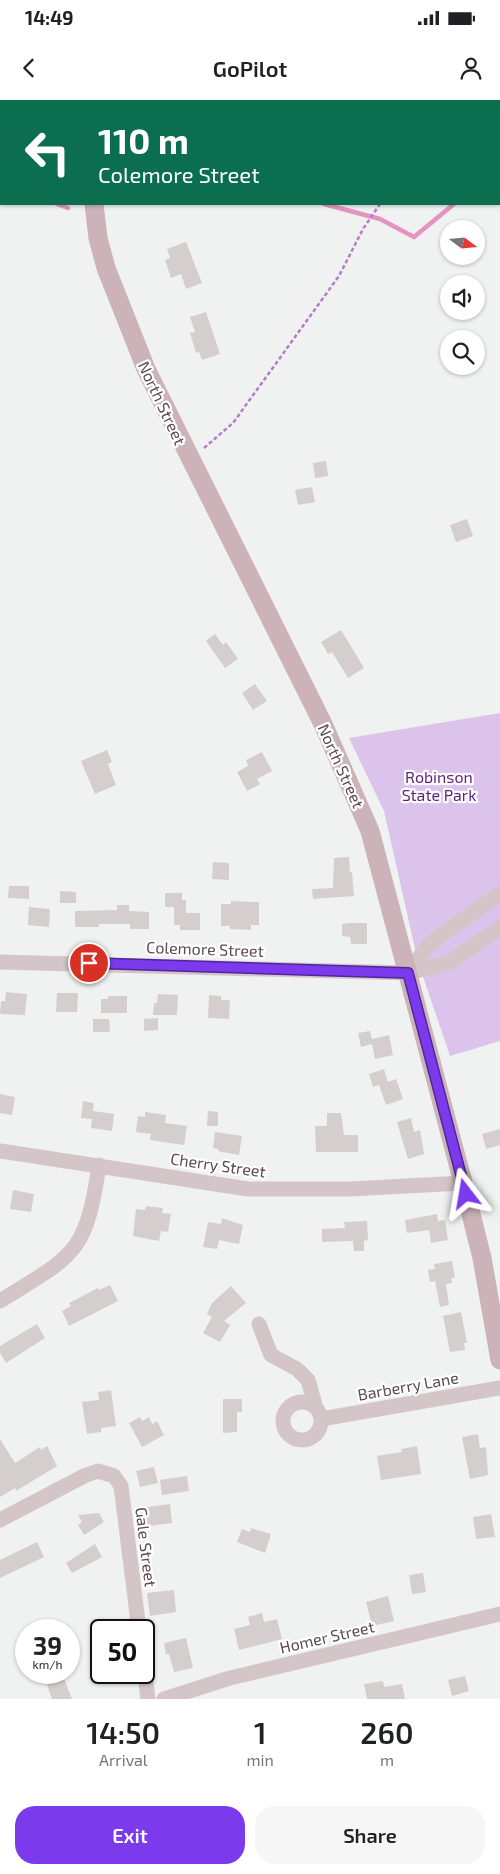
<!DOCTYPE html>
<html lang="en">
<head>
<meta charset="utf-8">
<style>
  body { margin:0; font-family:"Exo 2",sans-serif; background:#f6f6f6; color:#202124; height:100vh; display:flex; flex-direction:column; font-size:19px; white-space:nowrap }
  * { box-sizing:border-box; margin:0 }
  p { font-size:16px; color:#757577 }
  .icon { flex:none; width:28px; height:28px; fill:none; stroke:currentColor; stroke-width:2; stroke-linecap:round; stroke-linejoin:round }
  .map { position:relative; height:1599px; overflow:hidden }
  .sheet { display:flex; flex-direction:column; background:#fff; flex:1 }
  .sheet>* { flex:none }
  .top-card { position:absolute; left:0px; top:0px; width:500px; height:105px; box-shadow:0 1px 4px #0004; background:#0b6e4f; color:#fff; overflow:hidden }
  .needle { width:32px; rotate:106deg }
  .fabs { position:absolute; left:440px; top:120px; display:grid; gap:10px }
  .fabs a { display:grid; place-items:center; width:45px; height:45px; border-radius:50%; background:#fff; box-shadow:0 1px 4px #0004; font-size:25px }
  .speed { position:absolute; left:15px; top:1519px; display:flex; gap:10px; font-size:25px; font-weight:700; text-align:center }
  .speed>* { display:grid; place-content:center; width:65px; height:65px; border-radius:50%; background:#fff; box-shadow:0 1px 4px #0004; line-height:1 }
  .speed small { font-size:12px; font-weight:400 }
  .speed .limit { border:2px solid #111; border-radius:8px; background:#fff; color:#111 }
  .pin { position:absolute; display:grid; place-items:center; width:42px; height:42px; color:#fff; margin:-21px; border:2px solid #fff; border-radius:50%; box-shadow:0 1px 5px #0007 }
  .me { position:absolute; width:55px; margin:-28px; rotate:346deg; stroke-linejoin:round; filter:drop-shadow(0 0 4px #0008) }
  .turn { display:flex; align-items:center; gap:18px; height:105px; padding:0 15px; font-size:22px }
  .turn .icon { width:65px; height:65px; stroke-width:2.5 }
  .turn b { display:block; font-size:35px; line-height:42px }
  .eta { display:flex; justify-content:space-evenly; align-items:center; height:85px; text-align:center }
  .eta b { font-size:30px; font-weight:600; line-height:35px }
  .cta { display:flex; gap:10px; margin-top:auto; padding:10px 15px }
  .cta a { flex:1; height:58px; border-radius:20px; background:#7c3aed; color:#fff; font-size:20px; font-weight:600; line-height:58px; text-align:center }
  .cta a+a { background:#f6f6f6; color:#202124 }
  .status { display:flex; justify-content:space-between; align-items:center; height:35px; padding:0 25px; background:#fff; direction:ltr }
  .status svg { height:14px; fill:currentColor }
  header { display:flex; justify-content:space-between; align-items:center; height:65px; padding:0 15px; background:#fff; font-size:22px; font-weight:600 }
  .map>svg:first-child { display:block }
  .green { fill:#dcc3ec }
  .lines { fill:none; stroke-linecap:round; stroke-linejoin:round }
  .stream { stroke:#e593c1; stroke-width:4.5 }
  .building { fill:#d4cecf }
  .path { stroke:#b47dc7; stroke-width:2.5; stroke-dasharray:4 2.5; stroke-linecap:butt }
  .minor { stroke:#d4c5c9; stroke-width:15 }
  .major { stroke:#ccb2b9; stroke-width:19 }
  .route-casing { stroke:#51269a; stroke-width:12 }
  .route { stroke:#7c3aed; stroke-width:9 }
  .labels { text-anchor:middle; stroke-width:4.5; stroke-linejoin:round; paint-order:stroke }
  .street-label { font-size:16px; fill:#5c4a4f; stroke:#fff }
  .park-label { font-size:16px; fill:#611f79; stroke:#fff }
</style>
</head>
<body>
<div class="status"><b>14:49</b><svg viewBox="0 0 49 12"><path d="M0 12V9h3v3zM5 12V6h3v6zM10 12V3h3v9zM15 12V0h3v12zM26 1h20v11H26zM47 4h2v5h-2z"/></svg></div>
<header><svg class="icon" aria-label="back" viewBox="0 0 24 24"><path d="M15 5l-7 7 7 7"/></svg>GoPilot<svg class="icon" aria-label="person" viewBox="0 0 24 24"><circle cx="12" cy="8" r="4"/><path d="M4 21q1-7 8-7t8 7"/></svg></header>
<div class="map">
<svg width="500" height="1599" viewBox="0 0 500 1599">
  <rect width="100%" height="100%" fill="#f0f2f1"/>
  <!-- green -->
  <path class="green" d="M500,613V941L450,956L418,862L384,711L349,638Z"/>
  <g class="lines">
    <!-- stream -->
    <path class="stream" d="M0,9L1,10
      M499,75H500
      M57,104L68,108
      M324,104L380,119L414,137L454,104"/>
  </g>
  <!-- building -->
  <path class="building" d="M186,142L202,183L186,189L181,174L171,178L165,160L170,158L167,149Z
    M206,212L220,254L202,260L199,252L196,253L190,233L195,232L190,217Z
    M326,361L328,376L315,378L313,363Z
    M312,387L315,402L298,405L295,390Z
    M467,419L473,436L456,442L450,425Z
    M341,530L364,568L348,578L332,552L328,554L321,542Z
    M215,534L223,545L226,542L238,559L225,568L206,541Z
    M255,584L267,601L253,610L242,593Z
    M107,650L112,662L108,664L116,685L95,694L81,661Z
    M262,652L272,671L257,679L260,684L247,691L237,672L248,666L246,660Z
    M349,757L350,772H352L354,796L313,799L312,789L333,788L334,758Z
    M213,762L229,763V780L212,779Z
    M9,786H29V799L8,798Z
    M60,791L76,792V803H60Z
    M165,793H182V800H186V813H200V830H180V825H174V807H165Z
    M231,801L259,802V825H251V830L230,829V826H221V804H231Z
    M117,805H129V811L149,812V829H130V824H99V827H75V811L117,810Z
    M29,807L50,809L49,827L28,825Z
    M349,823H367V844H351L350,837L342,836V824Z
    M6,892L27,894L25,915L0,914L1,901H5Z
    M57,893H78L77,912H56Z
    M158,894L178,895L177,915H153L154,903H157Z
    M209,895L221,896V900H230L229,919L208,918Z
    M108,896H127V913H101V899H108Z
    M158,918V930L144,931V919Z
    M93,919H109L110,932H93Z
    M370,931L372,939L389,935L393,955L375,959L372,944L361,947L358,933Z
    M384,969L388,982L373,987L369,974Z
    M396,979L403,999L386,1005L379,985Z
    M0,994L15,997L12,1015L0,1013Z
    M83,1001L94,1003L93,1011L114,1014L112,1031L91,1028L92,1019L81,1018Z
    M208,1011L218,1012V1026H207Z
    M145,1012L166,1015L165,1023L187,1026L184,1045L150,1040L151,1034L136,1032L138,1016L145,1017Z
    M327,1013H341L344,1035H358V1052H316L315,1026H327Z
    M411,1018L414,1032L420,1030L424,1054L408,1059L397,1022Z
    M500,1029V1045L486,1049L482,1034Z
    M215,1032L242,1036L239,1055L218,1051V1049L213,1048Z
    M13,1090L34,1094L31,1112L10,1109Z
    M146,1106L163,1108L162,1113L171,1114L168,1132L161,1131L159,1141L133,1136L136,1109L145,1110Z
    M437,1114L438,1121L445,1120L448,1140L431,1143L429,1130L407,1133L405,1120Z
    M222,1118L243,1125L239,1144L219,1140L217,1149L203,1147L208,1122L221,1124Z
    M367,1121L368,1140L364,1141V1151H354L353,1141L322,1142V1129L345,1128L344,1122Z
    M452,1161L455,1178H451L452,1183L446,1184L449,1205L440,1207L435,1181L430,1182L428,1170L435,1169L434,1164Z
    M110,1185L118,1201L69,1226L62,1211L71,1206L69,1203L98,1188L99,1190Z
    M231,1186L246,1203L224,1221L230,1225L220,1242L203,1233L212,1217L207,1214L212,1203Z
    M461,1212L467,1243H464L465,1250L450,1252L443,1216Z
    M37,1224L45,1238L6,1263L0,1253V1246Z
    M111,1290L116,1326L101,1328V1332L87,1334L82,1302L99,1300L98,1292Z
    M223,1299H242V1312H237V1332L223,1333Z
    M140,1317L142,1321L149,1317L152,1324L157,1321L164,1335L142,1347L129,1323Z
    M478,1334L480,1348L486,1347L488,1375L470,1379L462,1337Z
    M0,1339L15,1363L40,1347L41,1350L47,1346L57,1366L16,1391L15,1388L0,1397Z
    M417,1346L421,1374L381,1380L377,1356L402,1352L401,1349Z
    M154,1367L158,1383L140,1387L136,1371Z
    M187,1376L189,1391L162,1395L160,1380Z
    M170,1404L172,1423L142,1427L139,1408Z
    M99,1413L104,1422L84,1435L78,1425L82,1422L78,1415Z
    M491,1414L495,1437L476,1439L473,1417Z
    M251,1428L271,1434L265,1453L237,1442L242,1429L250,1432Z
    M37,1442L44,1457L0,1478V1460Z
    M95,1444L102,1457L72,1473L66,1463Z
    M423,1473L426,1492L412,1494L409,1475Z
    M174,1490L176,1512L150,1516L147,1493Z
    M388,1496L394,1521L372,1526L366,1502Z
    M262,1513L264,1522L277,1519L282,1539L239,1550L234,1529L250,1525L248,1517Z
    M186,1538L193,1568L174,1572L169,1554L166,1555L164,1543Z
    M62,1573L72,1599H52L45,1579Z
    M465,1576L469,1591L452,1596L448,1580Z
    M383,1581L384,1587L402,1584L405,1599H367L364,1584Z"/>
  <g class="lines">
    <!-- path -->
    <path class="path" d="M455,1L456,0
      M204,348L233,323L339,176L363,129L380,104"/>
    <!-- minor -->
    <path class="minor" d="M0,862L408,873L450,862L500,828
      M408,873L426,848L438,837L500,794
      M0,1051L248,1089H350L463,1083
      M0,1201C74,1155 86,1155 99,1065
      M259,1224L271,1255L297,1269L308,1280L316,1308
      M283 1321a19 19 0 1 1 38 0a19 19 0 1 1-38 0Z
      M321,1319L500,1288
      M0,1420L84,1376L98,1371L114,1376L121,1386L139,1530
      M144,1566L148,1599
      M164,1599L230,1578L500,1514"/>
    <!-- major -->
    <path class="major" d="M108,1L109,0
      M94,104L98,138L106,168L146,269L323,624L370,731L466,1094L482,1158L500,1260"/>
  </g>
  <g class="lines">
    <!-- route casing -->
    <g class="route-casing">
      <path id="route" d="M89,863L408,873L466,1094"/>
    </g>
    <!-- route -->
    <use href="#route" class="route"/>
  </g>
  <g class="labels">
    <!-- street labels -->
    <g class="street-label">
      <text transform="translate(162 303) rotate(65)" y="6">North Street</text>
      <text transform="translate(341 666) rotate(66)" y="6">North Street</text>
      <text transform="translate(205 849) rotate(2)" y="6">Colemore Street</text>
      <text transform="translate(218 1065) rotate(8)" y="6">Cherry Street</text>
      <text transform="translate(408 1286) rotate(-10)" y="6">Barberry Lane</text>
      <text transform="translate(146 1447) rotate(83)" y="6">Gale Street</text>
      <text transform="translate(327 1537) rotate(-13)" y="6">Homer Street</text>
    </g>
    <!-- park labels -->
    <g class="park-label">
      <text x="439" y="683">Robinson<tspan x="439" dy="18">State Park</tspan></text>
    </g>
  </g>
</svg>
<div class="fabs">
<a><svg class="needle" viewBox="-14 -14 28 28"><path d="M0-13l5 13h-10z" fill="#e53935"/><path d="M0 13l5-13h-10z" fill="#757577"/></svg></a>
<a><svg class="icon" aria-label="sound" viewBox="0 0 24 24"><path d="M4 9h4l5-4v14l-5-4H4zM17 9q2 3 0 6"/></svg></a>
<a><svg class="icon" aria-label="search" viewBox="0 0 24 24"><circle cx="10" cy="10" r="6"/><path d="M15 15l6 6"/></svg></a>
</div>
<div class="speed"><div>39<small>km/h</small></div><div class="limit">50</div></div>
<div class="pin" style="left:89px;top:863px;background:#d93025"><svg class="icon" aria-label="arrive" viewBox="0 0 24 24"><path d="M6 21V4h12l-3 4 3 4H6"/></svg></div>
<svg class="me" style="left:466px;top:1094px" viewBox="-20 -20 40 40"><path d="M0-17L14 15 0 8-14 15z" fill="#7c3aed" stroke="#fff" stroke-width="4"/></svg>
<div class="top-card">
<div class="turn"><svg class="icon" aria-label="left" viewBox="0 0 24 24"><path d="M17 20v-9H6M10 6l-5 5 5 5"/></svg><div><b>110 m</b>Colemore Street</div></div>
</div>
</div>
<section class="sheet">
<div class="eta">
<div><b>14:50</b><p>Arrival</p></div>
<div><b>1</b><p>min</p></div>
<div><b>260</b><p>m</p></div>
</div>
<div class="cta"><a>Exit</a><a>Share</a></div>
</section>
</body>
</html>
